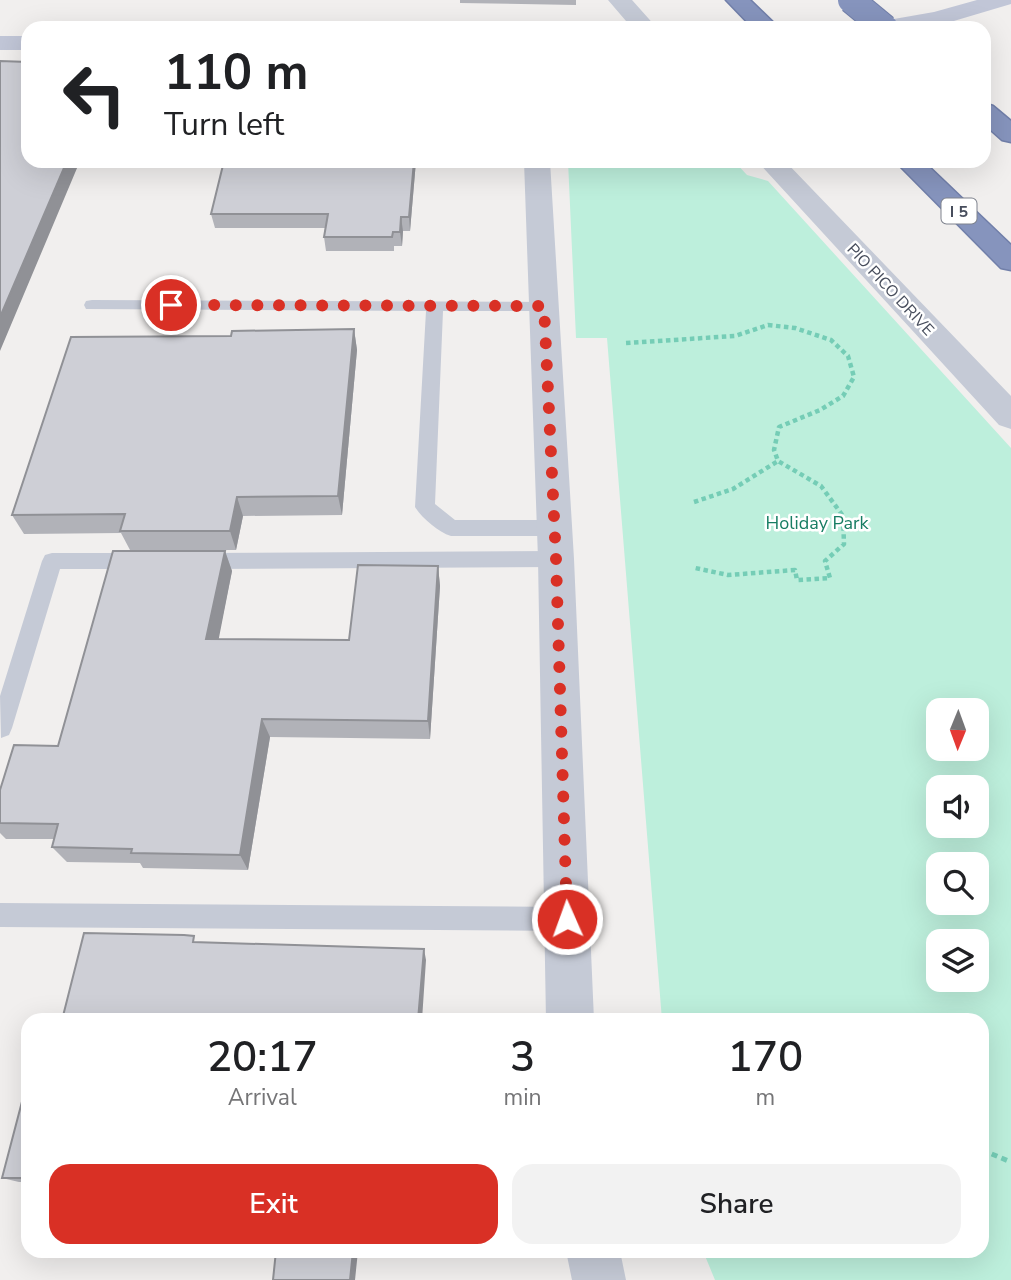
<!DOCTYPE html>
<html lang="en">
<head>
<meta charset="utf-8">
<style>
  body { margin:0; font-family:"Nunito Sans",sans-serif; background:#f2f2f2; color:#202124; height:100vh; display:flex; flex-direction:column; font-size:26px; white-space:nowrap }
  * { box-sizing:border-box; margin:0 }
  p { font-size:23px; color:#757577 }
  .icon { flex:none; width:38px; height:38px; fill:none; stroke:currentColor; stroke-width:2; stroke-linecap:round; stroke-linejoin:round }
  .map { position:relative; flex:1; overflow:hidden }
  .sheet { position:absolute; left:21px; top:1013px; width:968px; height:245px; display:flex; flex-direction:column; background:#fff; border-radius:21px; box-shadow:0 7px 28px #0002 }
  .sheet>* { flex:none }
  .banner { position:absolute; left:21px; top:21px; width:970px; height:147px; border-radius:21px; box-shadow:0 7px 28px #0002; background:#fff; color:#202124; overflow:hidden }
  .needle { width:46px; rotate:181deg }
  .controls { position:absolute; left:926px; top:698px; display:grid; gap:14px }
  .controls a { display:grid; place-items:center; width:63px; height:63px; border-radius:14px; background:#fff; box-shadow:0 7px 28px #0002; font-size:35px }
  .pin { position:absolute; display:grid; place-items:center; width:60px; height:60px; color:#fff; margin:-30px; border:4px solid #fff; border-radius:50%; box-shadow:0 2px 7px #0007 }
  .me { position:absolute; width:77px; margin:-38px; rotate:358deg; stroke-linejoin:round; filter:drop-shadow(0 0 5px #0008) }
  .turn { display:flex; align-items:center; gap:24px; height:147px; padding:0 28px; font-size:32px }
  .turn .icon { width:91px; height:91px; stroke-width:2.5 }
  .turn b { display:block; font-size:49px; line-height:60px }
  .eta { display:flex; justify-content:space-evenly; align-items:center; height:119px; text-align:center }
  .eta b { font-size:42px; font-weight:600; line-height:49px }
  .cta { display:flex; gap:14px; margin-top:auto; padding:14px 28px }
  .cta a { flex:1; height:80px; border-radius:21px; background:#d93025; color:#fff; font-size:28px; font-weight:600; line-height:80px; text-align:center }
  .cta a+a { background:#f2f2f2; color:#202124 }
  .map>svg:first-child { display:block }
  .green { fill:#bdefdc; fill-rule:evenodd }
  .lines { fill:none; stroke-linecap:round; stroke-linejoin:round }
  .motorway-casing { stroke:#717fa9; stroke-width:3 }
  .path-far1 { stroke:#75cdb6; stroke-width:4.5; stroke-dasharray:4.5 3.5; stroke-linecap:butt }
  .path { stroke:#75cdb6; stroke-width:5; stroke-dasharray:6 4.5; stroke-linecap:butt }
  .service { fill:#c5cad6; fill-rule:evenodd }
  .tertiary { fill:#c5cad6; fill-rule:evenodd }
  .secondary { fill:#c1c6d7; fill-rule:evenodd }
  .motorway { fill:#8694bd; fill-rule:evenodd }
  .motorway-bridge-casing { stroke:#717fa9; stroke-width:28; stroke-linecap:butt }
  .motorway-bridge { stroke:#8694bd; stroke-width:26 }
  .wall { fill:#b1b2b8 }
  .shaded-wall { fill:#909196 }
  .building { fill:#cecfd6; stroke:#909196; stroke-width:2 }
  .route { stroke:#d93025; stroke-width:12; stroke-dasharray:0 21.6 }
  .labels { text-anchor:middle; stroke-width:5; stroke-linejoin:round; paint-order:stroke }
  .shield { fill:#fff; stroke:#7e828d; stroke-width:2 }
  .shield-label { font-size:16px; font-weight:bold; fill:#474d5c }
  .far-street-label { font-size:16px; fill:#474d5c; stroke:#fff }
  .park-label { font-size:18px; fill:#177d63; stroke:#fff }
</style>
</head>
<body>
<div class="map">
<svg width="1011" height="1280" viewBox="0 0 1011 1280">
  <rect width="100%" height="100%" fill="#f1efee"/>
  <!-- green -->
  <path class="green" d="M568,161H734L747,175L768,181L1011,448V1280H715L703,1251H982V1020H662L607,338H576ZM938,710H976V749H938ZM938,788H976V826H938ZM938,864H976V903H938ZM938,942H976V980H938Z"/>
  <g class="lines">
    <!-- motorway casing -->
    <g class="motorway-casing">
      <path id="motorway" d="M726,0H750L779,28H753Z
        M984,103L993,106L1011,121V142L1002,140L984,124Z
        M895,161H923L1011,245V270L1001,268Z"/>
    </g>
    <!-- path-far1 -->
    <path class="path-far1" d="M626,343L735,336L768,325L795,328L831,340L848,356L854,377L843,396L820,410L779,427L774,450L778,461L821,486L843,516L844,544L825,561L830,578L797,580L795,570L728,575L695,568
      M694,502L733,489L778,461"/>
    <!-- path -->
    <path class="path" d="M982,1150L1011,1162"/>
    <!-- service -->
    <path class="service" d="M92,300L550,302L552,306L544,311H443L435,504L455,520H554L561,523L564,528L561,533L554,536H451C438,532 422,518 415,507L426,311L86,309L84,305L86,301Z
      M556,551L563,553L566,559L563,565L556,567L201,569L194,567L191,561L194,555L201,553Z
      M52,553H137L144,555L147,561L144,567L137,569H60L12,728L9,735L1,738L0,696L42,561L45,555Z
      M0,903L567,907L576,910L579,919L576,928L567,931L0,927Z"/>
    <!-- tertiary -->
    <path class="tertiary" d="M608,0H632L657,28H632Z
      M524,161H550L574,559L594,1020H546L538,559Z
      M757,161H785L1011,396V429L999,425Z
      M566,1251H620L626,1280H572Z"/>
    <!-- secondary -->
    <path class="secondary" d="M977,0H1011V4L937,26L867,28L871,23L934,12Z
      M0,36H28V50H0Z"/>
    <!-- motorway -->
    <use href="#motorway" class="motorway"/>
    <!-- motorway-bridge casing -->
    <g class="motorway-bridge-casing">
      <path id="motorway-bridge" d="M851,0L885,28"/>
    </g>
    <!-- motorway-bridge -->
    <use href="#motorway-bridge" class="motorway-bridge"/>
  </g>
  <!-- wall -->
  <path class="wall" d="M460,0H576V5L460,3Z
    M416,161L410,231H403L402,246H394V251H326L324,237L325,228H215L211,214Z
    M354,329L357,350L342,515L243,516L236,550H130L121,533L24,534L12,515L231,336Z
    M225,551L232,571L218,639L349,640L438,566L440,586L430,739L270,737L248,870L143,868L140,863L67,862L52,847L54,839H6L0,833V790L58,746Z
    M28,1095V1182H19L2,1178Z"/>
  <!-- shaded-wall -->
  <path class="shaded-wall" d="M67,161H80L0,351V317Z
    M414,161H416L410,231L409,217Z
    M401,217L403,231L402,246L400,232Z
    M354,329L357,350L342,515L338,496Z
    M237,497L243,516L236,550L230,531Z
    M225,551L232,571L215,658L206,639Z
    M438,566L440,586L430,739L428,721Z
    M262,719L270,737L248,870L240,855Z
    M424,949L426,960L422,1020H418Z
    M353,1251H358L355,1280H350Z"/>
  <!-- building -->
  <path class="building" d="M0,61L28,62V161H67L0,317Z
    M224,161H414L409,217H401L400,232H393L392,237H324L328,214H211Z
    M354,329L338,496L237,497L230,531H120L125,514L12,515L71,337L231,336L232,331Z
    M113,551H225L206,639L349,640L358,565L438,566L428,721L262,719L240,855L131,853L132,849L52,847L58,824L0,823V790L14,745L58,746Z
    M84,933L184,935L194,936L193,942L424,949L418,1020H62Z
    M844,1016L845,1020H804Z
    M24,1094L28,1095V1178H2Z
    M276,1251H353L350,1280H273Z"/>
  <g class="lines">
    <!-- route -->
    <path class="route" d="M171,305L544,306L556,559L567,919"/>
  </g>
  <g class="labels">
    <!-- shield labels -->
    <rect class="shield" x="941.5" y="198.5" width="35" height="25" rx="5"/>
    <g class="shield-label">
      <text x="959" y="217">I 5</text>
    </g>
    <!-- far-street labels -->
    <g class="far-street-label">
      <text transform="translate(891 289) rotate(47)" y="6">PIO PICO DRIVE</text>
    </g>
    <!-- park labels -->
    <g class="park-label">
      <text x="817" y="529">Holiday Park</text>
    </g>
  </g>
</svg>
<div class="controls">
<a><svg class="needle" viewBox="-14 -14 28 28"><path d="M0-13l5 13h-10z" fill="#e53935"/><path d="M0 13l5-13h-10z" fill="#757577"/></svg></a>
<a><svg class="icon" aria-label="sound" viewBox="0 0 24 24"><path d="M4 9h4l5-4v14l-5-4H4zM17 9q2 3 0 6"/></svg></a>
<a><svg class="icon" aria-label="search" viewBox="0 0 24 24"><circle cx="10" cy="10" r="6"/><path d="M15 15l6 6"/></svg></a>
<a><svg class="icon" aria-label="layers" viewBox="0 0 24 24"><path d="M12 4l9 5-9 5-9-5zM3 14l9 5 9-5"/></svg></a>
</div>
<div class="pin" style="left:171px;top:305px;background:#d93025"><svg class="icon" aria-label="arrive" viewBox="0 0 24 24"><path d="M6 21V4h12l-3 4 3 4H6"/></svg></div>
<svg class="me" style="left:567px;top:919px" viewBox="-20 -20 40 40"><circle r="17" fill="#d93025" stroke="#fff" stroke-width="3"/><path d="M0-11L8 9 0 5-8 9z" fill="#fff"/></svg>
<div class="banner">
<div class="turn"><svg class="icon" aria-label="left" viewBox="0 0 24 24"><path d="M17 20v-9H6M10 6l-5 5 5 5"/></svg><div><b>110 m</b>Turn left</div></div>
</div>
<section class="sheet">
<div class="eta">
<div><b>20:17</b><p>Arrival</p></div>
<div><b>3</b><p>min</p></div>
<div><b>170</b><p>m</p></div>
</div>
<div class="cta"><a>Exit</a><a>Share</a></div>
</section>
</div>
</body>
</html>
